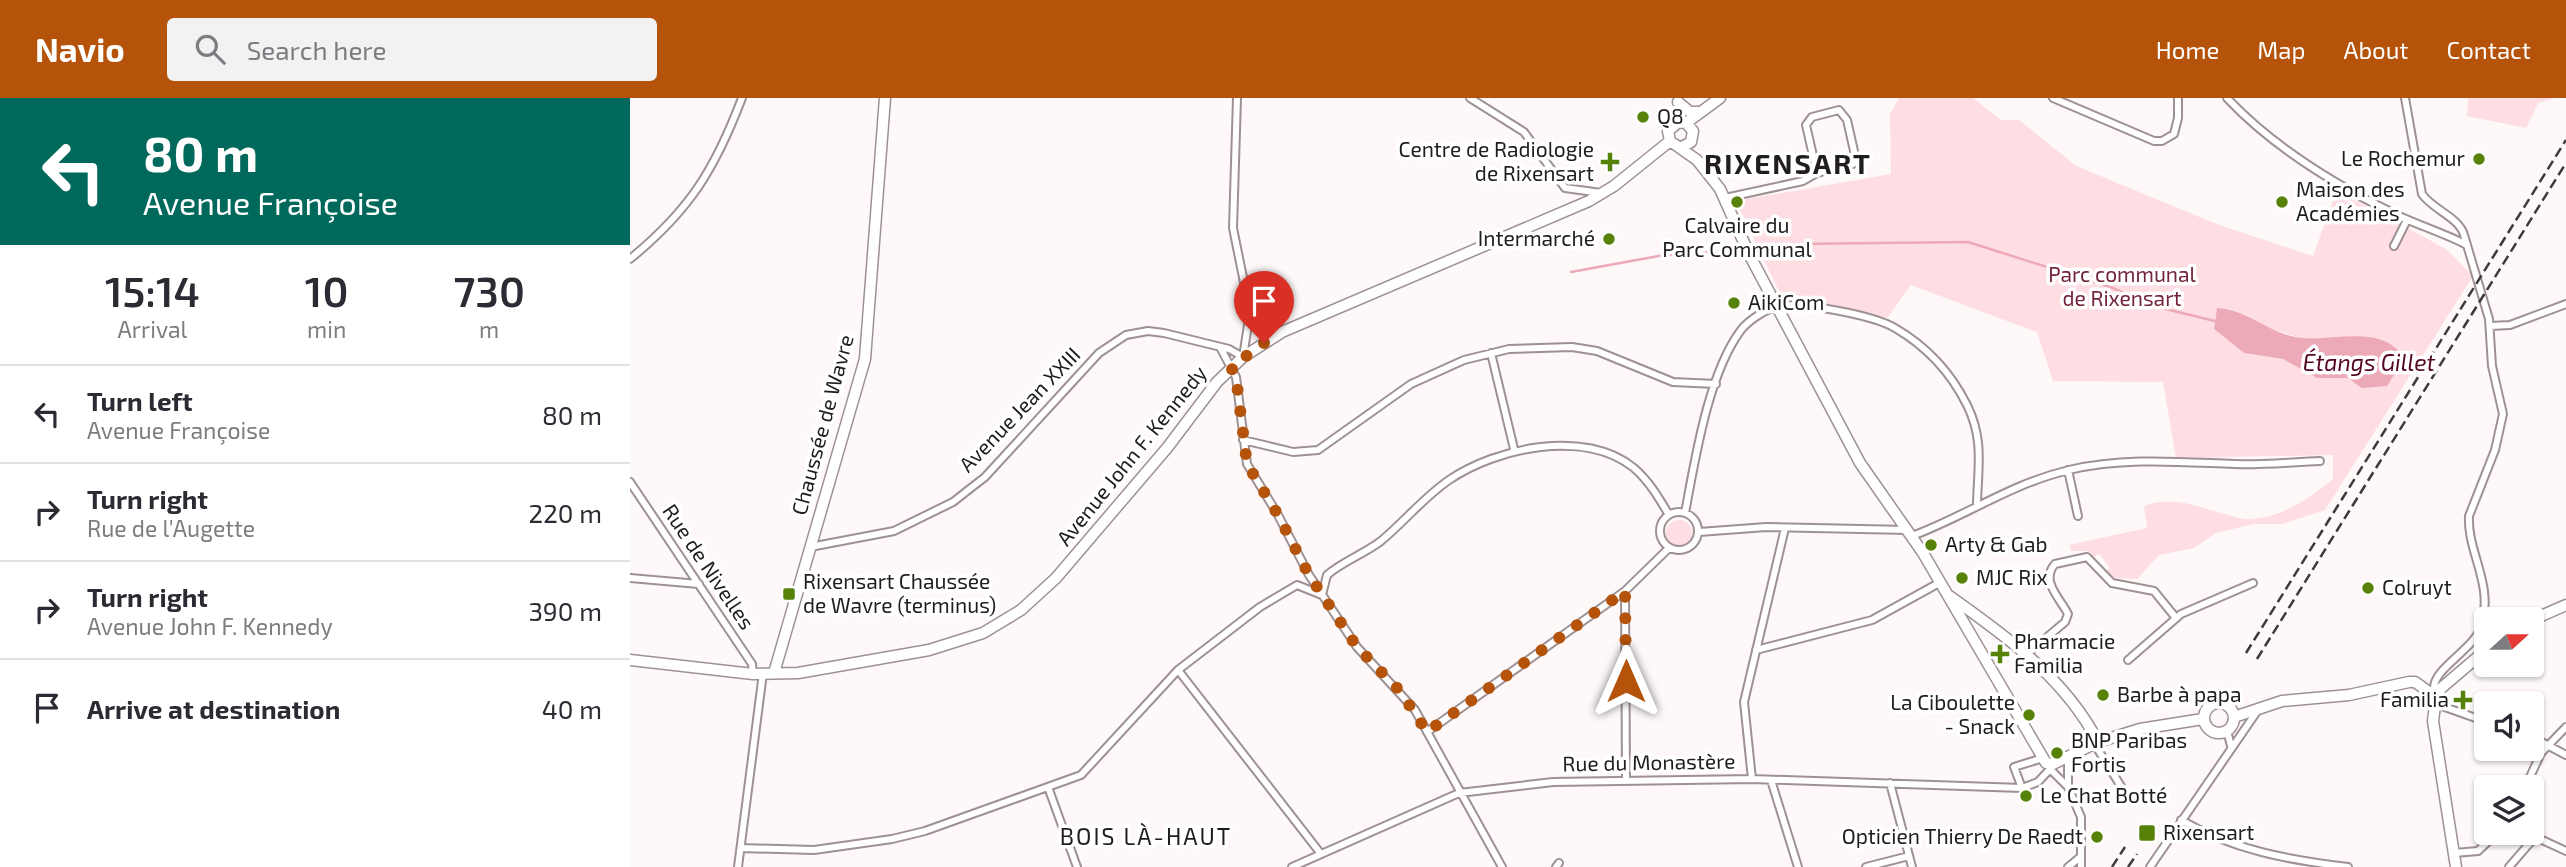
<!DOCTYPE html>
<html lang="en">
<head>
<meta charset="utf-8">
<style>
  body { margin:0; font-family:"Exo 2",sans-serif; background:#f2f2f3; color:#2b2b33; height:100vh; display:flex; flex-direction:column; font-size:26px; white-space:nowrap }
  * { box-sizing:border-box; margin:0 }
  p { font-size:23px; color:#7c7c81 }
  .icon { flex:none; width:38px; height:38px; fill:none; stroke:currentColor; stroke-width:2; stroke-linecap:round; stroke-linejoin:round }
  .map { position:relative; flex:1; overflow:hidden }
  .drawer { display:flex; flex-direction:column; background:#fff; width:630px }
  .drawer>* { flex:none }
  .hud { background:#00695c; color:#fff; overflow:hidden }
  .needle { width:46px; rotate:69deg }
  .buttons { position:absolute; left:1844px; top:509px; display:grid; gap:14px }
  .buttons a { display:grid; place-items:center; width:70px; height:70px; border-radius:7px; background:#fff; box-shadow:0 2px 5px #0004; font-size:35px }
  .pin { position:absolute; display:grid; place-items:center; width:60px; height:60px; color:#fff; margin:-72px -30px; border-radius:50% 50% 50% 0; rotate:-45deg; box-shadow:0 0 7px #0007 }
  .pin .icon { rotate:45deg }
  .me { position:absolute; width:77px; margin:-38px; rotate:0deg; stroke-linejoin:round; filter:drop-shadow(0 0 5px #0008) }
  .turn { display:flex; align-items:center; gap:24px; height:147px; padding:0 28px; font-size:32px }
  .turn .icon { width:91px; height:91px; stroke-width:2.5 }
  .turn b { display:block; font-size:49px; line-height:60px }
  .eta { display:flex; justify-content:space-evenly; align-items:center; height:119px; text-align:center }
  .eta b { font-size:42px; font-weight:600; line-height:49px }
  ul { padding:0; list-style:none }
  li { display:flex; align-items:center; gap:21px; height:98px; padding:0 28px; border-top:2px solid #e1e1e2 }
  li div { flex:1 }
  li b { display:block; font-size:26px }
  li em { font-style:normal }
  header { display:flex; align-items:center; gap:42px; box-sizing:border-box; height:98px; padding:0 35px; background:#b45309; color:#fff }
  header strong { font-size:33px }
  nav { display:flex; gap:38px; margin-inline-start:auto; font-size:24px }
  .search { width:490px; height:63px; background:#f2f2f3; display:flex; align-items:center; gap:18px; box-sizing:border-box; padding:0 24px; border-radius:7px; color:#7c7c81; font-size:26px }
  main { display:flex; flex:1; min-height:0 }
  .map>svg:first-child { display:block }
  .green { fill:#fedde3; fill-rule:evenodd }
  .water { fill:#eca9b7 }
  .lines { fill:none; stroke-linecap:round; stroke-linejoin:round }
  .stream { stroke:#eca9b7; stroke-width:2.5 }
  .street-casing { stroke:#9e9194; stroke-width:10 }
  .secondary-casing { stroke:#9e9194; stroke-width:13 }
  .street { stroke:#fff; stroke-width:6 }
  .secondary { stroke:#fff; stroke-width:10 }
  .rail { stroke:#3e393a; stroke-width:2.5; stroke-dasharray:10 5; stroke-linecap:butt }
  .route { stroke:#b45309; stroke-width:12; stroke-dasharray:0 21.6 }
  .poi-dot { fill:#57820a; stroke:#fff; stroke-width:2.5 }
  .labels { text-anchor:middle; stroke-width:7; stroke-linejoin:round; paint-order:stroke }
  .poi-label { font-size:21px; fill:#211c1d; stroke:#fff; text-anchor:start }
  .park-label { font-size:21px; fill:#73253d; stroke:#fff }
  .street-label { font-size:21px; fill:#211c1d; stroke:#fff }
  .water-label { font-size:23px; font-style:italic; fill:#540524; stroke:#fff }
  .neighbourhood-label { font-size:23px; letter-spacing:2px; fill:#211c1d; stroke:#fff }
  .district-label { font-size:28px; font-weight:bold; letter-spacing:2px; fill:#211c1d; stroke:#fff }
</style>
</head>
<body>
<header>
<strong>Navio</strong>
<div class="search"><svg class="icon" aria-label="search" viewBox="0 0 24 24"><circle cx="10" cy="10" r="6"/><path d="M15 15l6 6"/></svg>Search here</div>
<nav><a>Home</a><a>Map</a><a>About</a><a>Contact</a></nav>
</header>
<main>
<section class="drawer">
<div class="hud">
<div class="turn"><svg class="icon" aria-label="left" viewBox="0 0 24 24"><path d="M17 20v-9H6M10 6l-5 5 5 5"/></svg><div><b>80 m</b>Avenue Françoise</div></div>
</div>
<div class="eta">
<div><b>15:14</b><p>Arrival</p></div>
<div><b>10</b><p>min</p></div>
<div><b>730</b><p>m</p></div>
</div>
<ul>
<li><svg class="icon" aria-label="left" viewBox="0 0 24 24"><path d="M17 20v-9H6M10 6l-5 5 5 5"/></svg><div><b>Turn left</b><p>Avenue Françoise</p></div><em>80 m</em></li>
<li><svg class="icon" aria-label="right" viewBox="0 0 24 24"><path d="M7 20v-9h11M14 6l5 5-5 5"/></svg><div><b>Turn right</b><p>Rue de l'Augette</p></div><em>220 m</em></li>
<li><svg class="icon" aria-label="right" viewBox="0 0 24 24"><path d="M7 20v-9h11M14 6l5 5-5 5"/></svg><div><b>Turn right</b><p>Avenue John F. Kennedy</p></div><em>390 m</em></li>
<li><svg class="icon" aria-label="arrive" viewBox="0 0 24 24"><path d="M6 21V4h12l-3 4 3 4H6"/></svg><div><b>Arrive at destination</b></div><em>40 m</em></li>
</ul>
</section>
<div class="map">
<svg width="1936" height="769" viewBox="0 0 1936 769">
  <rect width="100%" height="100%" fill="#fef8f9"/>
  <!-- green -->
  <path class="green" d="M1269,0H1343L1371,22H1389L1446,68L1589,127L1683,158L1707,92L1816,151L1843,178L1695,412L1652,426H1623L1586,435L1564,450L1529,457L1507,481L1481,480L1475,474L1480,470L1469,456L1464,459L1459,453H1442L1439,447L1517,430L1514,408C1547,395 1577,413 1609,420C1641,427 1679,401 1703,381V357L1546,360L1533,284L1423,283L1407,234L1281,187L1257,220L1207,207L1154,204L1106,103L1261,76L1260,16ZM1587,210L1599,211L1641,231L1671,240L1718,280H1687L1653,261L1614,255L1584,231Z
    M1838,0H1925L1908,5L1896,30L1837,18Z
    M1036 435a13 13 0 1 1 26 0a13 13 0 1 1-26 0Z"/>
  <!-- water -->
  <path class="water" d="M1587,210C1617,211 1642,238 1673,240C1703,243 1749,227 1771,256L1767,272L1757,288L1732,290L1718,280H1687L1653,261L1614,255L1584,231Z"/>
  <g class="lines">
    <!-- stream -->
    <path class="stream" d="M1162,146L1338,144L1483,190L1519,207L1585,223
      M941,174L1034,157L1085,154"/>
    <!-- street casing -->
    <g class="street-casing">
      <path id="street" d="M840,0L894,34L935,90L971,95
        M1423,0L1524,43H1532L1544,36L1548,20V0
        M1597,0C1644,50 1705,87 1767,117C1790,128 1814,135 1837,147
        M1775,0L1792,96C1803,112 1829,119 1834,137L1859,221L1862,268L1873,316L1865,352L1839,418C1837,454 1863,484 1852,526C1846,551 1804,569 1804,590
        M1095,100L1173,83L1187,75L1223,66L1226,62L1217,22L1209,12L1182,19L1176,27L1187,75
        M1764,148L1777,122
        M0,161C60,112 85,71 112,0
        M1860,228L1880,227L1936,206
        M591,251L606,279L617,366L648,417L679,477L727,549L785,612L872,769
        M861,255L884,351
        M613,342L663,354L688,352L781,286L834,262L879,251L942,249L967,253L1043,284L1086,286
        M1438,372L1448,418
        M0,384L122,566L123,576
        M1030 433a19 19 0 1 1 38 0a19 19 0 1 1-38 0Z
        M1055,415C1065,362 1078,276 1111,232C1118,223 1134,212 1146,209C1168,202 1245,218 1265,230C1296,248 1321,275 1337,307C1354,341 1348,369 1347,405
        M1069,434L1136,429L1278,432
        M1282,438C1336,418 1380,386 1439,372C1494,359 1549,364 1604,366C1633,367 1662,364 1690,363
        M180,449L264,433L323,404L355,379L469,255L496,237L518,233L534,235L599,251L613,259L620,214L603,130L607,0
        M0,480L69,486
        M995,493L996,682
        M692,497L697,477C713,463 734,456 751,443C775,423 793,400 819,382C866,350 955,330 1004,370C1019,383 1029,400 1039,417
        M1126,552L1242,522L1309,485
        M1397,556L1435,524L1438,516C1430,500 1410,483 1425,466L1457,459L1482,485L1524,493L1546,520
        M1498,562L1551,516L1623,485
        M548,572L691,756
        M1809,607L1857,624
        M1597,633L1601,648
        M797,634L995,493L1039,450
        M1902,639L1936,657
        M1465,647L1494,693V699H1502
        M1413,660L1384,669L1392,690L1408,684L1421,670
        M1421,672L1438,689L1451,719V769
        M1122,681L1114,604L1155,430
        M1141,682L1168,769
        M1260,685L1282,769
        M1438,687V660
        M418,689L447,769
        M1895,690L1911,655L1936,629
        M1551,722C1603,752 1659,762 1718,769
        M1897,735L1936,753
        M111,750L184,752L262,741L295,733L451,677L548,572L630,509L667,487L692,497
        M1824,755L1848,753L1867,735
        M108,769L133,575
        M662,769L829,695L923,684L1122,681L1392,690
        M926,769L929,765
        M1236,769L1279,758
        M1438,769L1449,760
        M1520,769L1628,612
        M1879,769L1905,739"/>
    </g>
    <!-- secondary casing -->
    <g class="secondary-casing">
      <path id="secondary" d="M1048,4L1060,14H1071
        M1056,25L1090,0
        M1052,49L1061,44L1063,33L1056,25L1049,24L1038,33L1040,43L1067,62L1090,91L1120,158L1230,365L1293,455L1416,665L1423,666L1468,644L1510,631L1573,621
        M1318,497C1376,538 1435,580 1468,644
        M1902,522L1936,507
        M0,562L123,576L168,575L299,552L353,535L391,512L426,480L537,350L587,284L613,259L652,234L959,103L984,88L1040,43
        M144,575L235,261L255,0
        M1809,592L1857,551
        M1574 620a15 15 0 1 1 30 0a15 15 0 1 1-30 0Z
        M1805,608L1803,623L1826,769
        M1604,619L1652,603L1719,597L1779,584H1785L1799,594"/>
    </g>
    <!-- street -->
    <use href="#street" class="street"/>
    <!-- secondary -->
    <use href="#secondary" class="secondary"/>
    <!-- rail -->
    <path class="rail" d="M1616,555L1936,42
      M1627,561L1936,65
      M1482,769L1495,749
      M1498,769L1507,756"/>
  </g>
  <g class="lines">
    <!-- route -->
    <path class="route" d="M634,245L601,269L606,279L617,366L648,417L679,477L727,549L770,593L797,634L995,493L996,583"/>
  </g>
  <!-- markers -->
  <g class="poi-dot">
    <circle cx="1013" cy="19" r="7"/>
    <circle cx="1849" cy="61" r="7"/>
    <path d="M976.5 53.5h7v7h7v7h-7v7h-7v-7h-7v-7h7z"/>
    <circle cx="1107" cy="104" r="7"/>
    <circle cx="1652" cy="104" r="7"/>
    <circle cx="979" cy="141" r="7"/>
    <circle cx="1104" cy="205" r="7"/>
    <circle cx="1301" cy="447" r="7"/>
    <circle cx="1332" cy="480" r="7"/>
    <circle cx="1738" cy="490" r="7"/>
    <rect x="152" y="489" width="14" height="14" rx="3.5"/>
    <path d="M1366.5 545.5h7v7h7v7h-7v7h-7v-7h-7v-7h7z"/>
    <circle cx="1473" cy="597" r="7"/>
    <path d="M1829.5 591.5h7v7h7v7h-7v7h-7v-7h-7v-7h7z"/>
    <circle cx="1399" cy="617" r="7"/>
    <circle cx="1427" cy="655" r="7"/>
    <circle cx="1396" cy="698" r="7"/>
    <rect x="1508" y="726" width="18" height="18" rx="3.5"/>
    <circle cx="1467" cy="739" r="7"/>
  </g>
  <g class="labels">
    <!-- poi labels -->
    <g class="poi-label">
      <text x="1027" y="26">Q8</text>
      <text x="964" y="59" text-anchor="end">Centre de Radiologie<tspan x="964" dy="24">de Rixensart</tspan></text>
      <text x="1835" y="68" text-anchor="end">Le Rochemur</text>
      <text x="1666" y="99">Maison des<tspan x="1666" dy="24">Académies</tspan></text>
      <text x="1107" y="135" text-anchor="middle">Calvaire du<tspan x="1107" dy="24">Parc Communal</tspan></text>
      <text x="965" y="148" text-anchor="end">Intermarché</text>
      <text x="1118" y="212">AikiCom</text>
      <text x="1315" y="454">Arty &amp; Gab</text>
      <text x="1346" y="487">MJC Rix</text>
      <text x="173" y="491">Rixensart Chaussée<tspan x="173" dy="24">de Wavre (terminus)</tspan></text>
      <text x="1752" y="497">Colruyt</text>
      <text x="1384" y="551">Pharmacie<tspan x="1384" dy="24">Familia</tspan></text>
      <text x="1487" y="604">Barbe à papa</text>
      <text x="1819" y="609" text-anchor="end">Familia</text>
      <text x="1385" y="612" text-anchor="end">La Ciboulette<tspan x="1385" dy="24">- Snack</tspan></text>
      <text x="1441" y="650">BNP Paribas<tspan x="1441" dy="24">Fortis</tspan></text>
      <text x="1410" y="705">Le Chat Botté</text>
      <text x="1533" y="742">Rixensart</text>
      <text x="1453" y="746" text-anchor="end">Opticien Thierry De Raedt</text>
    </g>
    <!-- park labels -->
    <g class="park-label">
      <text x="1492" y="184">Parc communal<tspan x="1492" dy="24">de Rixensart</tspan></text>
    </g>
    <!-- street labels -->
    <g class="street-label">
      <text transform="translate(390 312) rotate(-46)" y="7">Avenue Jean XXIII</text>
      <text transform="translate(193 327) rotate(-75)" y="7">Chaussée de Wavre</text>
      <text transform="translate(502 358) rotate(-51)" y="7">Avenue John F. Kennedy</text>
      <text transform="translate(78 469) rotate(56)" y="7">Rue de Nivelles</text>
      <text transform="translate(1019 665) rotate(-1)" y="7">Rue du Monastère</text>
    </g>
    <!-- water labels -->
    <g class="water-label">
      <text x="1739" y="273">Étangs Gillet</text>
    </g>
    <!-- neighbourhood labels -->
    <g class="neighbourhood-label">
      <text x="516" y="747">BOIS LÀ-HAUT</text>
    </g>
    <!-- district labels -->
    <g class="district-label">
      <text x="1158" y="76">RIXENSART</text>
    </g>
  </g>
</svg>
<div class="buttons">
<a><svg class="needle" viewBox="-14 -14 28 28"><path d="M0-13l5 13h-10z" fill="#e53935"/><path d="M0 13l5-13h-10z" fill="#7c7c81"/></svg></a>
<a><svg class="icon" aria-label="sound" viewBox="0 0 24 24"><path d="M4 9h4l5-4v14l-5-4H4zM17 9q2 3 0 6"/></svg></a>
<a><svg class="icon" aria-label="layers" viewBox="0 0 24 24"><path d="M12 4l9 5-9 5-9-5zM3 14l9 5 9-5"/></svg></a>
</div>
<div class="pin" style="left:634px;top:245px;background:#d93025"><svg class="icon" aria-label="arrive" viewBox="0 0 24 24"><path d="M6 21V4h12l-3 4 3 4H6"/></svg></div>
<svg class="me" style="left:996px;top:583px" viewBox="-20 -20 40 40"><path d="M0-17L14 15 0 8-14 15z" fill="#b45309" stroke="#fff" stroke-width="4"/></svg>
</div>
</main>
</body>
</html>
